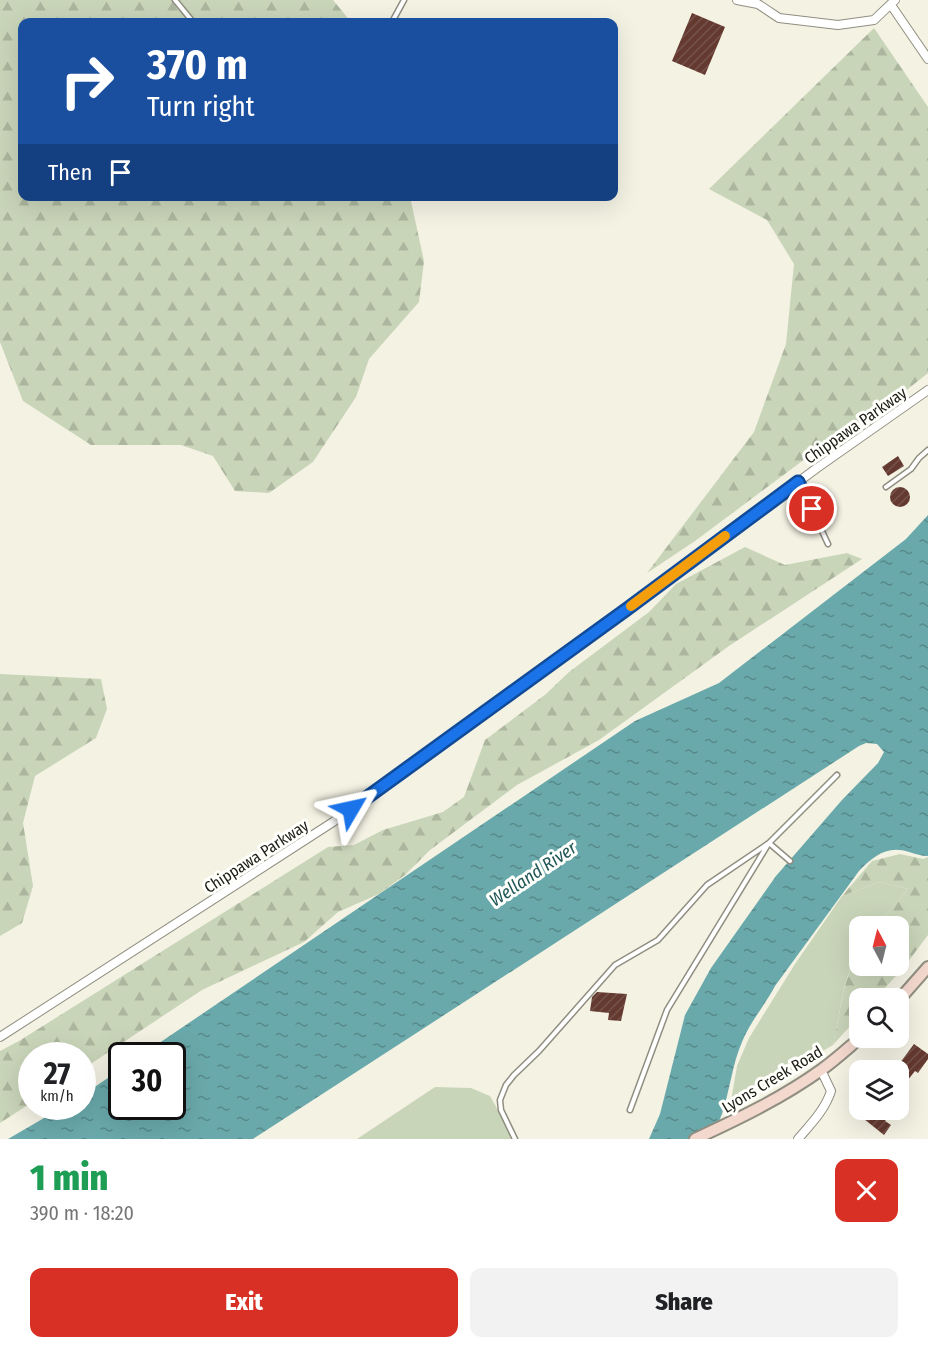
<!DOCTYPE html>
<html lang="en">
<head>
<meta charset="utf-8">
<style>
  body { margin:0; font-family:"Fira Sans Condensed",sans-serif; background:#f2f2f2; color:#202124; height:100vh; display:flex; flex-direction:column; font-size:22px; white-space:nowrap }
  * { box-sizing:border-box; margin:0 }
  p { font-size:20px; color:#757577 }
  .icon { flex:none; width:33px; height:33px; fill:none; stroke:currentColor; stroke-width:2; stroke-linecap:round; stroke-linejoin:round }
  .map { position:relative; height:1139px; overflow:hidden }
  .sheet { display:flex; flex-direction:column; background:#fff; flex:1 }
  .sheet>* { flex:none }
  .banner { position:absolute; left:18px; top:18px; width:600px; height:183px; border-radius:12px; box-shadow:0 6px 24px #0002; background:#1a4fa0; color:#fff; overflow:hidden }
  .needle { width:39px; rotate:353deg }
  .tools { position:absolute; left:849px; top:916px; display:grid; gap:12px }
  .tools a { display:grid; place-items:center; width:60px; height:60px; border-radius:12px; background:#fff; box-shadow:0 6px 24px #0002; font-size:30px }
  .speed { position:absolute; left:18px; top:1042px; display:flex; gap:12px; font-size:30px; font-weight:700; text-align:center }
  .speed>* { display:grid; place-content:center; width:78px; height:78px; border-radius:50%; background:#fff; box-shadow:0 6px 24px #0002; line-height:1 }
  .speed small { font-size:15px; font-weight:400 }
  .speed .limit { border:3px solid #111; border-radius:9px; background:#fff; color:#111 }
  .pin { position:absolute; display:grid; place-items:center; width:51px; height:51px; color:#fff; margin:-26px; border:3px solid #fff; border-radius:50%; box-shadow:0 2px 6px #0007 }
  .me { position:absolute; width:66px; margin:-33px; rotate:54deg; stroke-linejoin:round; filter:drop-shadow(0 0 4px #0008) }
  .turn { display:flex; align-items:center; gap:21px; height:126px; padding:0 30px; font-size:27px }
  .turn .icon { width:78px; height:78px; stroke-width:2.5 }
  .turn b { display:block; font-size:42px; line-height:51px }
  .then { display:flex; align-items:center; height:57px; padding:0 30px; background:#0003; gap:12px; font-size:22px }
  .round { display:grid; place-items:center; flex:none; width:63px; height:63px; border-radius:12px; background:#f2f2f2 }
  .head { display:flex; align-items:center; justify-content:space-between; height:102px; padding:0 30px }
  h1 { font-size:36px; font-weight:800; line-height:45px; color:#1e9e55 }
  .button { display:flex; gap:12px; margin-top:auto; padding:12px 30px }
  .button a { flex:1; height:69px; border-radius:12px; background:#d93025; color:#fff; font-size:24px; font-weight:800; line-height:69px; text-align:center }
  .button a+a { background:#f2f2f2; color:#202124 }
  .map>svg:first-child { display:block }
  .green { fill:#c9d5b9 }
  .forest { fill:url(#forest-firs) }
  .water { fill:url(#water-ripples) }
  .building { fill:url(#building-hatch) }
  .lines { fill:none; stroke-linecap:round; stroke-linejoin:round }
  .lane-casing { stroke:#908e81; stroke-width:7 }
  .street-casing { stroke:#908e81; stroke-width:10 }
  .secondary-casing { stroke:#908e81; stroke-width:14 }
  .lane { stroke:#fff; stroke-width:4 }
  .street { stroke:#fff; stroke-width:8 }
  .secondary { stroke:#f3d8ce; stroke-width:10 }
  .route-casing { stroke:#114b97; stroke-width:15 }
  .route { stroke:#1a73e8; stroke-width:10 }
  .slow { stroke:#f59e0b; stroke-width:10 }
  .labels { text-anchor:middle; stroke-width:6; stroke-linejoin:round; paint-order:stroke }
  .street-label { font-size:16px; fill:#1d1c17; stroke:#fffffc }
  .water-label { font-size:18px; font-style:italic; fill:#215759; stroke:#fffffc }
</style>
</head>
<body>
<div class="map">
<svg width="928" height="1139" viewBox="0 0 928 1139">
  <defs>
    <pattern id="forest-firs" width="22" height="20" patternUnits="userSpaceOnUse" patternTransform="scale(1.5)"><rect width="22" height="20" fill="#c9d5b9"/><path d="M5 1l3.5 6h-7zM16 11l3.5 6h-7z" fill="#acb69e"/></pattern>
    <pattern id="water-ripples" width="26" height="14" patternUnits="userSpaceOnUse" patternTransform="scale(1.5)"><rect width="26" height="14" fill="#6aa9ab"/><path d="M2 4q2-2 4 0t4 0M15 11q2-2 4 0t4 0" fill="none" stroke="#57898a"/></pattern>
    <pattern id="building-hatch" width="6" height="6" patternUnits="userSpaceOnUse" patternTransform="scale(1.5)"><rect width="6" height="6" fill="#64392f"/><path d="M-1 1l2-2M0 6l6-6M5 7l2-2" fill="none" stroke="#75534b"/></pattern>
  </defs>
  <rect width="100%" height="100%" fill="#f4f2e3"/>
  <!-- green -->
  <path class="green" d="M879,882L908,889L876,927H860L859,948L856,951L844,988L833,1045L730,1107L737,1066L749,1038L795,964L842,896Z
    M435,1087L471,1088L490,1096L514,1139H357Z"/>
  <!-- forest -->
  <path class="forest" d="M0,0H333L351,22H22V196L410,197L424,261L419,302L369,359L356,397L313,462L269,493L235,491L213,456L181,445H91L23,401L0,342Z
    M874,28L928,107V373L893,401L813,453L695,541L647,573L754,432L786,344L794,264L767,220L709,189Z
    M745,547L785,565L847,553L862,559L729,646L599,740L517,785L430,850L405,875L379,894L338,912L304,942L202,990L83,1069L82,1056H32L31,1103L0,1123V1051L19,1041L328,847L354,845L383,830L443,812L464,797L485,740L546,694L569,672L649,612L676,584Z
    M0,674L101,679L107,709L96,738L35,776L23,823L33,886L22,923L0,936Z
    M900,854L923,859L928,857V935L904,967L875,999H860L859,1016L833,1045L844,989L856,951L859,948L860,966H898V927H876L908,889L879,882L842,896L872,861Z"/>
  <!-- water -->
  <path class="water" d="M928,515V856C921,856 916,854 909,852C887,845 874,856 859,871L775,986C765,1005 750,1022 742,1042C732,1065 730,1090 722,1114C719,1122 714,1131 710,1139H649L660,1114L685,1015L711,968L776,876L842,800L878,763L884,752L877,744L866,743L859,746L253,1139H8L63,1107H82L83,1095L121,1069L122,1107H172V1056H140L635,721L719,683L906,539Z"/>
  <!-- building -->
  <path class="building" d="M692,13L725,27L705,75L672,61Z
    M898,456L904,466L888,476L882,467Z
    M890 497a10 10 0 1 1 20 0a10 10 0 1 1-20 0Z
    M597,992L627,994L621,1021L608,1020L609,1013L590,1011L592,997Z
    M914,1044L928,1054V1059L918,1073L915,1071L903,1086L908,1090L898,1102V1071H894Z
    M877,1110H894L885,1121L891,1125L884,1135L864,1119L870,1111L875,1114Z"/>
  <g class="lines">
    <!-- lane casing -->
    <g class="lane-casing">
      <path id="lane" d="M175,0L193,22
        M392,22L404,0
        M799,482L828,544
        M886,487L911,469L919,458L928,450
        M630,1110L667,1010L769,843L837,775
        M515,1139L501,1110L500,1100L506,1085L514,1075L539,1051L615,965L658,940L707,885L769,843L790,861"/>
    </g>
    <!-- street casing -->
    <g class="street-casing">
      <path id="street" d="M737,0L758,4L779,18L838,25L874,20L895,0
        M891,5L928,59
        M0,1037L333,822L627,609L817,468L928,390
        M798,1139C810,1125 825,1110 831,1091L821,1070"/>
    </g>
    <!-- secondary casing -->
    <g class="secondary-casing">
      <path id="secondary" d="M898,1001L928,967
        M695,1139C738,1119 782,1098 821,1070C834,1061 847,1049 860,1038"/>
    </g>
    <!-- lane -->
    <use href="#lane" class="lane"/>
    <!-- street -->
    <use href="#street" class="street"/>
    <!-- secondary -->
    <use href="#secondary" class="secondary"/>
  </g>
  <g class="lines">
    <!-- route casing -->
    <g class="route-casing">
      <path id="route" d="M351,809L627,609L798,482L812,509"/>
    </g>
    <!-- route -->
    <use href="#route" class="route"/>
    <!-- slow -->
    <path class="slow" d="M631,606L725,536"/>
  </g>
  <g class="labels">
    <!-- street labels -->
    <g class="street-label">
      <text transform="translate(855 425) rotate(-35)" y="6">Chippawa Parkway</text>
      <text transform="translate(256 856) rotate(-33)" y="6">Chippawa Parkway</text>
      <text transform="translate(772 1079) rotate(-31)" y="6">Lyons Creek Road</text>
    </g>
    <!-- water labels -->
    <g class="water-label">
      <text transform="translate(533 874) rotate(-34)" y="6">Welland River</text>
    </g>
  </g>
</svg>
<div class="tools">
<a><svg class="needle" viewBox="-14 -14 28 28"><path d="M0-13l5 13h-10z" fill="#e53935"/><path d="M0 13l5-13h-10z" fill="#757577"/></svg></a>
<a><svg class="icon" aria-label="search" viewBox="0 0 24 24"><circle cx="10" cy="10" r="6"/><path d="M15 15l6 6"/></svg></a>
<a><svg class="icon" aria-label="layers" viewBox="0 0 24 24"><path d="M12 4l9 5-9 5-9-5zM3 14l9 5 9-5"/></svg></a>
</div>
<div class="speed"><div>27<small>km/h</small></div><div class="limit">30</div></div>
<div class="pin" style="left:812px;top:509px;background:#d93025"><svg class="icon" aria-label="arrive" viewBox="0 0 24 24"><path d="M6 21V4h12l-3 4 3 4H6"/></svg></div>
<svg class="me" style="left:351px;top:809px" viewBox="-20 -20 40 40"><path d="M0-17L14 15 0 8-14 15z" fill="#1a73e8" stroke="#fff" stroke-width="4"/></svg>
<div class="banner">
<div class="turn"><svg class="icon" aria-label="right" viewBox="0 0 24 24"><path d="M7 20v-9h11M14 6l5 5-5 5"/></svg><div><b>370 m</b>Turn right</div></div>
<div class="then">Then<svg class="icon" aria-label="arrive" viewBox="0 0 24 24"><path d="M6 21V4h12l-3 4 3 4H6"/></svg></div>
</div>
</div>
<section class="sheet">
<div class="head"><div><h1>1 min</h1><p>390 m · 18:20</p></div><a class="round" style="background:#d93025;color:#fff"><svg class="icon" aria-label="close" viewBox="0 0 24 24"><path d="M6 6l12 12M18 6L6 18"/></svg></a></div>
<div class="button"><a>Exit</a><a>Share</a></div>
</section>
</body>
</html>
